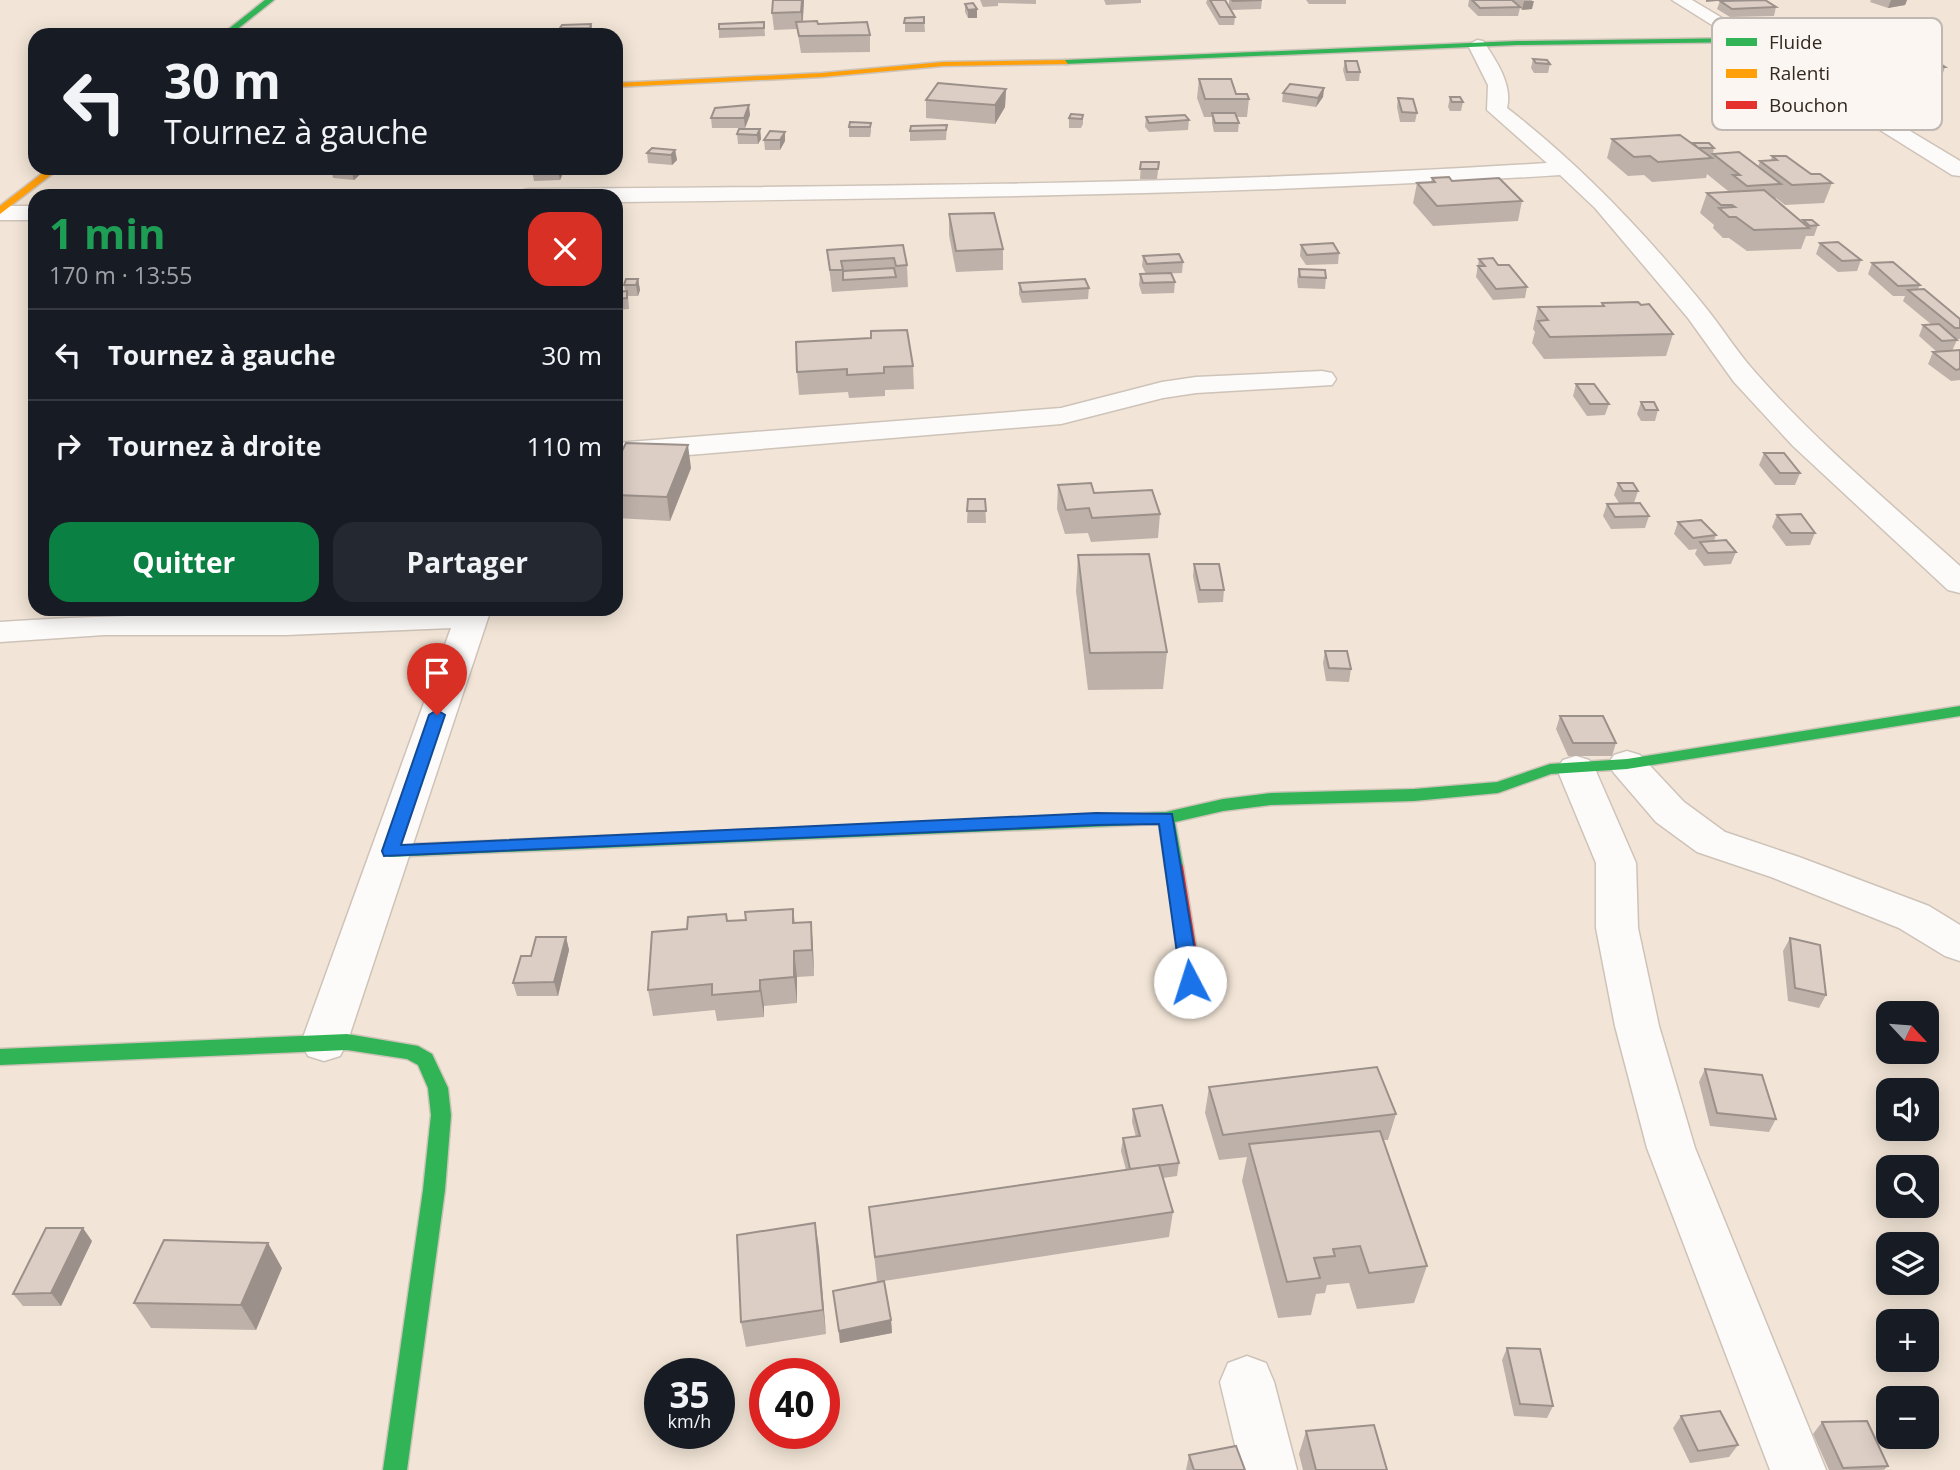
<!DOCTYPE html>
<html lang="fr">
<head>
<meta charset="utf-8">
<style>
  body { margin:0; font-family:"Open Sans",sans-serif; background:#242831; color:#f1f3f6; height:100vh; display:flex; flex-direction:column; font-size:26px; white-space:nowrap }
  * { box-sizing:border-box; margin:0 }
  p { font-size:23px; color:#9ea1a6 }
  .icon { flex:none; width:38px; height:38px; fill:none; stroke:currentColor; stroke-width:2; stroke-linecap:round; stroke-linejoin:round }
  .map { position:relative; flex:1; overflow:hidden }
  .side { position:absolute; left:28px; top:189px; width:595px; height:427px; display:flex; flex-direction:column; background:#171b24; border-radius:21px; box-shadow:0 4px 18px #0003 }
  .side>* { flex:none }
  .hud { position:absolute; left:28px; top:28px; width:595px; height:147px; border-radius:21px; box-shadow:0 4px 18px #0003; background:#171b24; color:#f1f3f6; overflow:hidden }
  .needle { width:46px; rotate:116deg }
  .controls { position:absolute; left:1876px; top:1001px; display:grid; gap:14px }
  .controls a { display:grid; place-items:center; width:63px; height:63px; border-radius:14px; background:#171b24; box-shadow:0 4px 18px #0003; font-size:35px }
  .speed { position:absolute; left:644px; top:1358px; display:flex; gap:14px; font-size:35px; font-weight:700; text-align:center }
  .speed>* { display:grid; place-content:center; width:91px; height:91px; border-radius:50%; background:#171b24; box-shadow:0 4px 18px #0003; line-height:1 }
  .speed small { font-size:18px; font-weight:400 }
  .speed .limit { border:10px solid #d22; background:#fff; color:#111 }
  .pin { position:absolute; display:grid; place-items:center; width:60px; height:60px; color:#fff; margin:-72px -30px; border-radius:50% 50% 50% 0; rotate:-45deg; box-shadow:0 0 7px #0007 }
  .pin .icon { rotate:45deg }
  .me { position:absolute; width:77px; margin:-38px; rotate:355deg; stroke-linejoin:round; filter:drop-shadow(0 0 5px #0008) }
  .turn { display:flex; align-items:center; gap:24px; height:147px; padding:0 21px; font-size:32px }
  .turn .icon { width:91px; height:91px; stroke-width:2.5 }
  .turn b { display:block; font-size:49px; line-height:60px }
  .round { display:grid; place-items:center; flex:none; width:74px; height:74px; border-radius:21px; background:#242831 }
  .head { display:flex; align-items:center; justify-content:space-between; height:119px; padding:0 21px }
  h1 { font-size:42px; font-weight:700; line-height:52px; color:#1e9e55 }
  .cta { display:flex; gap:14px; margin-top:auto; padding:14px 21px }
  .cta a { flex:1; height:80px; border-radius:21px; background:#0b8043; color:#fff; font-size:28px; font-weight:700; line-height:80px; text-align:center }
  .cta a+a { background:#242831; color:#f1f3f6 }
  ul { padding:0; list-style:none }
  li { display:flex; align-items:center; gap:21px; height:91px; padding:0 21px; border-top:2px solid #363941 }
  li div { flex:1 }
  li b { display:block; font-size:26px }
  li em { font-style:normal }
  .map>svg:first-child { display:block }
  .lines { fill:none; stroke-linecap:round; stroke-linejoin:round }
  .street-casing { stroke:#cec3b9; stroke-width:3 }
  .fast-casing { stroke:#cec3b9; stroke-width:3 }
  .slow-casing { stroke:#cec3b9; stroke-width:3 }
  .jam-casing { stroke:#cec3b9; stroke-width:3 }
  .street { fill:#fdfbf9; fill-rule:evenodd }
  .fast { fill:#30b455; fill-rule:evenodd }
  .slow { fill:#ff9f0a; fill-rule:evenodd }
  .jam { fill:#e5322d; fill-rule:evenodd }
  .wall { fill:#beb1a9 }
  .shaded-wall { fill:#9b908a }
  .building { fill:#ddcec5; stroke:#9b908a; stroke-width:2 }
  .route { fill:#1a73e8; stroke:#114b97; stroke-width:2 }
  .key { fill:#fbf6f1; stroke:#bfb8b2; stroke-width:2 }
  .key-label { font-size:19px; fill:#332920 }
</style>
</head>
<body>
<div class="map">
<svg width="1960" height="1470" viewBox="0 0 1960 1470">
  <rect width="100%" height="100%" fill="#f2e5d7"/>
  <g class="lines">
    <!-- street casing -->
    <g class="street-casing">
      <path id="street" d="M1672,0H1692L1960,161V176L1952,175Z
        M1477,40L1483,41C1496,60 1513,85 1507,108C1582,166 1647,235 1706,308C1723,329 1737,352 1755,372C1817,443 1890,503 1960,566V593L1948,590L1793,446L1734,382L1688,318L1595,208L1560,175C1246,195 931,198 616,202V196H517L520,191L528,189C868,186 1208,185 1547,163L1487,110L1488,85L1468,45Z
        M0,206H35V220H0Z
        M1322,371L1332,373L1336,379L1332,385L1196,393L1163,398L1061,424L616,461V443L1061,408L1162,382L1196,377Z
        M423,609H491L347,1043L340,1056L324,1061L308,1056L301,1043L451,628L286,635H104L0,642V622C141,612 282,615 423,609Z
        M1627,751L1640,755L1684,802L1725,832L1799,857L1929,906L1960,925V961L1945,956L1899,928L1771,877L1697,852L1656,822L1614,773L1608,764L1614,755Z
        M1576,756L1589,760L1595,769L1636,863L1638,928L1659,1026L1695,1148L1826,1470H1770L1647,1148L1615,1026L1596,928V863L1557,769L1563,760Z
        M1247,1356L1266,1363L1274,1382L1297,1470H1241L1220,1382L1228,1363Z"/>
    </g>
    <!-- fast casing -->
    <g class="fast-casing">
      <path id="fast" d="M265,0H274L230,35H221Z
        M1745,38L1748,42L1517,45L1065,64L1061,62L1065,60L1517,41Z
        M1960,706V716L1627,769L1551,774L1498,793L1414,801L1271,805L1223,811L1175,822L1183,866L1180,870H1168L1165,866L1159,824L390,857L384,855L381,851L384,847L390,845L1166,812L1223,799L1271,793L1414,789L1497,782L1550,764L1627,759Z
        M347,1034L418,1046L432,1054L448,1088L451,1115L445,1190L407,1470H383L423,1190L431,1115L428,1088L418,1065L407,1059L347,1050L0,1065V1049Z"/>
    </g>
    <!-- slow casing -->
    <g class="slow-casing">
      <path id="slow" d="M1065,60L1068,64L943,66L822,77L616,87V83L822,73L943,62Z
        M49,168H60L0,214V206Z"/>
    </g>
    <!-- jam casing -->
    <g class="jam-casing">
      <path id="jam" d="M1174,860L1180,862L1183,866L1197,952L1199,982L1191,997L1184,999L1177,997L1175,992L1181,981L1179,952L1165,866L1168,862Z"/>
    </g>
    <!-- street -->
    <use href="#street" class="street"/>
    <!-- fast -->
    <use href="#fast" class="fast"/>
    <!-- slow -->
    <use href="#slow" class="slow"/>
    <!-- jam -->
    <use href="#jam" class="jam"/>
  </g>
  <!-- wall -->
  <path class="wall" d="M773,0H804L803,21L870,35V52L801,53L797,29L774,30L772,13Z
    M980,0H1036V4L998,3V6L983,7Z
    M1104,0H1141V3L1106,5Z
    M1207,0H1225L1235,17L1234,25H1219L1206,3Z
    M1229,0H1262L1261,9L1232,10L1229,6Z
    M1306,0H1346V4H1309Z
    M1469,0H1512L1513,1L1514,0H1532V9L1522,10L1520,8L1518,16H1478L1468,6Z
    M1871,0H1907L1905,5L1888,8L1870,2Z
    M1720,1L1776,7L1774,16L1730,17L1717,9Z
    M965,4L977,9V18H968L965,12Z
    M924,17L925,32H905V18Z
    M764,22L765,36L719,38V29Z
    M591,24L593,33L592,35H561L560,28Z
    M1875,34L1899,45L1880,47L1872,43Z
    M1917,58L1945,67L1942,76H1927L1925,75L1924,79L1913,81L1894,71L1897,62L1915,65Z
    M1533,59L1550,64L1548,73H1534L1531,68Z
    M1345,61L1360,72L1359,81H1346L1343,70Z
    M1727,76L1745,80L1742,90H1728L1724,86Z
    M1803,76L1818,80L1815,89H1805L1800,85Z
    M1199,79L1249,99L1247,117H1237L1239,123L1238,132H1214L1212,123V117H1204L1197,98Z
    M1324,88L1323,97L1316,107L1282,102L1283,93Z
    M1006,89L1005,107L995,124L926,118V100Z
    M1450,97L1463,102L1461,111H1450L1448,107Z
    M1398,98L1417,113L1415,122H1400L1397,107Z
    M750,115L745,128H712L711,118Z
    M1083,115V124L1081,128H1069V118Z
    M1146,117L1189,120L1188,130L1149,132L1145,127Z
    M871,123V132L870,137H849V127Z
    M947,125L946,140L910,141V131Z
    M760,129L761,139L758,144H738L737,134Z
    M785,132V141L780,150H765L764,140Z
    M1612,139L1693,144L1714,148L1712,158L1713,154L1758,167L1760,161L1771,160L1772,156L1832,183L1824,203L1785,205L1776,198L1775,200L1803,223V220L1818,225L1814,236H1806L1801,249L1747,251L1729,238H1723L1713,228L1714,225L1700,213L1707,193L1728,192V191L1707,174L1706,178L1652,182L1644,175L1628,176L1607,158Z
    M675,150L677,160L672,165L648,163L647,153Z
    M1141,162H1159L1157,179H1140Z
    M331,168H367L354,180L333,178Z
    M562,168L563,173L560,180L534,181L532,171Z
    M1432,178L1452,181L1522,201L1518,221L1433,226L1413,203L1417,183L1431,182Z
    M949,214L1003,249V270L956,272L949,235Z
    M1820,243L1861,260L1857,271L1838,272L1816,254Z
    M903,245L907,265L908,287L832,292L827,250Z
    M1301,245L1339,253L1338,264L1306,265L1300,256Z
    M1143,256L1183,262L1182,273L1156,274L1175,282L1174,293L1142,294L1139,285L1140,274H1146L1142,266Z
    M1479,259L1498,265L1527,287L1525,298L1493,300L1476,277Z
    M1872,263L1920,285L1918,289L1960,319V339H1956L1957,340L1952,351L1960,350V380L1951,381L1928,364L1933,352H1937L1919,336L1923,325H1932L1903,301L1905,296H1893L1868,274Z
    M1299,269L1326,278L1325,289L1298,288L1297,280Z
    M638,279L640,290L638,296H628L629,309L616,310V292L625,291L624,285Z
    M1019,283L1089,288L1088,299L1022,303L1019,294Z
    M1602,303L1641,305L1673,334L1666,356L1544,359L1532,343L1535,332L1533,329L1538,307L1601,306Z
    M913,366L914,389L885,390V396L849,398L848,392L799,395L797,372Z
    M1576,384L1609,404L1605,415L1587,416L1573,396Z
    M1641,402L1658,410L1655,421H1641L1637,414Z
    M1764,453L1800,473L1795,485H1775L1759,465Z
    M616,463L691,468L670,521L616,518Z
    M1618,483L1638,491L1634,503H1619L1614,495Z
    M1058,485L1094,493L1160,514L1158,538L1091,542L1088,533L1065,534L1057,509Z
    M968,499H985L986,523H967Z
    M1607,504L1649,516L1645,528L1611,529L1603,516Z
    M1777,515L1815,533L1810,545L1786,546L1772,527Z
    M1678,522L1716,535L1714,541L1736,552L1731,564L1704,566L1695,554L1697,549L1689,550L1674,534Z
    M1078,555L1167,652L1163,689L1088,690L1076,591Z
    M1194,564L1224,590L1223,602L1198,603L1193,576Z
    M251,609H293L290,615H253Z
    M1325,651L1351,669L1349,682L1326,681L1323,663Z
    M1560,716L1616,743L1612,756H1568L1556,729Z
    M793,909L795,923L811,922L813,948L814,976L797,977V1003L764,1006V1017L717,1021L715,1010L653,1016L648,990L687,929L728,921L746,920Z
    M566,937L569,950L558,996H517L513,983L531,956Z
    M1790,938L1826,995L1819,1008L1788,1001L1783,951Z
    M1705,1069L1776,1119L1769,1132L1710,1126L1699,1082Z
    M1209,1087L1396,1114L1388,1140H1383L1427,1266L1414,1303L1357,1309L1349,1283L1327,1285L1325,1293L1316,1294L1311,1315L1278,1318L1242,1181L1247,1157L1219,1160L1205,1113Z
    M1133,1109L1179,1163L1177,1176L1163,1178L1173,1212L1169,1237L884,1281L891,1320L892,1333L840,1343L833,1291L877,1282L869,1207L1126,1170L1121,1151L1123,1138L1136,1137L1132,1122Z
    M815,1223L826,1334L746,1347L741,1322Z
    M92,1241L61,1306H23L13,1294Z
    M282,1268L256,1330L151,1328L134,1303Z
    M1507,1348L1553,1406L1547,1418L1514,1416L1502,1360Z
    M1681,1416L1738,1445L1729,1457L1690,1463L1673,1428Z
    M1822,1422L1888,1466L1884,1470H1829L1813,1434Z
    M1306,1431L1387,1470H1303L1299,1454Z
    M1189,1455L1245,1470H1186Z"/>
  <!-- shaded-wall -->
  <path class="shaded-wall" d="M802,0H804L802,29L801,12Z
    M1706,0H1728L1706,2Z
    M1891,0H1907L1905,5L1888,8Z
    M1524,1H1534L1532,9L1522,10Z
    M977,9V18H968V10Z
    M591,24L593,33L591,35L590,28Z
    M1902,37L1899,45L1880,47L1883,38Z
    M1927,70L1924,79L1913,81L1916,71Z
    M1324,88L1323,97L1316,107L1318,98Z
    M1006,89L1005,107L995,124V105Z
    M749,105L750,115L745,128L744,118Z
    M760,129L761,139L758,144L757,135Z
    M785,132V141L780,150V140Z
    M675,150L677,160L672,165L671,155Z
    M353,168H367L354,180L351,170Z
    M559,168H562L563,173L560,180L558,170Z
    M638,279L640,290L638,296L636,285Z
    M688,445L691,468L670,521L667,497Z
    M288,609H293L290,615Z
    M811,922L813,948L814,976L812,950Z
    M566,937L569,950L558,996L554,982Z
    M794,951L797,977V1003L794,977Z
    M760,980L764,1006V1017L760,991Z
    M815,1223L819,1248L826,1334L823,1310Z
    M83,1228L92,1241L61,1306L51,1293Z
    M268,1243L282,1268L256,1330L241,1305Z
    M891,1320L892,1333L840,1343L839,1331Z"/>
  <!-- building -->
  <path class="building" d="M773,0H802L801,12L772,13Z
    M1210,0H1225L1235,17H1220Z
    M1232,0H1262L1233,1Z
    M1472,0H1512L1520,7L1480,8Z
    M1765,0L1776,7L1732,9L1720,1Z
    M973,3L977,9L968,10L965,4Z
    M924,17V23H904L905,18Z
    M817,21L818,24L867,22L870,35L799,36L796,22Z
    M764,22V28L719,29V24Z
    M591,24L590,28H560L562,25Z
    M1917,58H1932L1945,67H1930Z
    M1533,59L1547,60L1550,64L1536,63Z
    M1345,61H1357L1360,72H1347Z
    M1199,79H1231L1236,94H1247L1249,99H1205Z
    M938,83L1006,89L995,105L926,100Z
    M1290,84L1324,88L1318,98L1283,93Z
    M1450,97H1460L1463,102H1452Z
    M1398,98L1413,99L1417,113L1402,112Z
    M749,105L744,118H711L715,108Z
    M1212,113H1235L1239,123H1215Z
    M1071,114L1083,115L1082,119L1069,118Z
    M1185,115L1189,120L1149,123L1146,117Z
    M850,122L871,123L870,127H849Z
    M947,125L946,130L910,131L911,126Z
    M739,129H760L757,135L737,134Z
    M770,131L785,132L780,140H764Z
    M1680,135L1712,158L1658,162L1650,156L1634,157L1612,139Z
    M1693,143H1709L1714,148H1698Z
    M652,148L675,150L671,155L647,153Z
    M1739,152L1781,184L1747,186L1733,175H1740L1713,154Z
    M1772,156H1786L1811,174H1820L1832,183L1792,185L1760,161L1777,160Z
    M1141,162H1159L1158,169H1140Z
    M331,168H353L351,170Z
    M534,168H559L558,170L532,171Z
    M1449,177L1452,181L1499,178L1522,201L1437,206L1417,183L1435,182L1432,178Z
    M1764,190L1809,228L1754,230L1736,217H1729L1719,208L1735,207L1732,205H1721L1707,193Z
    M994,213L1003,249L956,251L949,214Z
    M1803,220H1812L1818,225L1810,226Z
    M1838,242L1861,260L1842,261L1820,243Z
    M1333,243L1339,253L1307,255L1301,245Z
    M903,245L907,265L896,266L894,258L841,261L843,270H830L827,250Z
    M1179,254L1183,262L1147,264L1143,256Z
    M1493,258L1498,265H1509L1527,287L1496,289L1478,266H1485L1479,259Z
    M1893,262L1920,285L1898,286L1872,263Z
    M894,268L896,277L843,280V271Z
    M1299,269L1325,270L1326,278L1300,277Z
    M1171,273L1175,282L1143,283L1140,274Z
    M626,279H638L636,285H624Z
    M1085,279L1089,288L1022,292L1019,283Z
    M1924,289L1960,319V328H1955L1908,290Z
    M627,291V298L616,299V292Z
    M1638,302L1641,305L1649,304L1673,334L1550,337L1538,321L1548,320L1538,307L1604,306L1602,303Z
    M1939,324L1957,340L1942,341L1923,325Z
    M907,330L913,366L884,367V373L847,375V369L797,372L796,342L871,338V331Z
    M1960,350V369L1956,370L1933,352Z
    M1576,384H1594L1609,404H1590Z
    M1641,402H1654L1658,410H1645Z
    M626,443L688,445L667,497L616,495V463Z
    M1764,453H1784L1800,473H1780Z
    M1091,483L1094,493L1152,490L1160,514L1092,518L1089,508L1066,510L1058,485Z
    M1618,483H1633L1638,491H1623Z
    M968,499H985L986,511H967Z
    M1640,503L1649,516L1615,517L1607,504Z
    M1801,514L1815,533H1791L1777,515Z
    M1701,520L1716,535L1693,538L1678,522Z
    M1726,540L1736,552L1708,553L1700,542Z
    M1149,554L1167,652L1090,653L1078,555Z
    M1194,564H1219L1224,590H1200Z
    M1325,651H1347L1351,669L1329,668Z
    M1560,716H1603L1616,743H1573Z
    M793,909V923L811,922L812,950L794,951V977L760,980V991L712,995V984L648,990L652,932L687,929L688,917L726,914L727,921L746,920L745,912Z
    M536,937H566L554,982L513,983L521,956H531Z
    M1790,938L1820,945L1826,995L1795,988Z
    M1377,1067L1396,1114L1223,1135L1209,1087Z
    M1705,1069L1762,1075L1776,1119L1717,1113Z
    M1162,1105L1179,1163L1130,1169L1123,1138L1140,1136L1133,1109Z
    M1380,1131L1427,1266L1369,1273L1360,1246L1333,1249L1335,1256L1314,1258L1320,1278L1287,1282L1249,1144Z
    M1159,1165L1173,1212L875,1257L869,1207Z
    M815,1223L823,1310L741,1322L737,1235Z
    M46,1228H83L51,1293L13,1294Z
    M164,1240L268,1243L241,1305L134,1303Z
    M884,1281L891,1320L839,1331L833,1291Z
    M1507,1348L1540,1349L1553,1406L1520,1404Z
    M1720,1411L1738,1445L1698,1451L1681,1416Z
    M1867,1421L1888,1466L1843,1468L1822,1422Z
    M1374,1425L1387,1470H1316L1306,1431Z
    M1236,1446L1245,1470H1194L1189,1455Z"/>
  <!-- route -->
  <path class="route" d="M437,710L445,715L401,845L1096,813L1172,814L1200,982L1197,987L1190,989L1184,987L1181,982L1159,824L1096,825L384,856L382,851L429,715Z"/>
  <!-- legend -->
  <rect x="1712" y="18" width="230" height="112" rx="10" class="key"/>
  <rect x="1726" y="38" width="31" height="8" fill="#30b455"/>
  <rect x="1726" y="69" width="31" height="9" fill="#ff9f0a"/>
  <rect x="1726" y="101" width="31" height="8" fill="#e5322d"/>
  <g class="key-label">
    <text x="1769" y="49">Fluide</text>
    <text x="1769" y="80">Ralenti</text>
    <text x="1769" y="112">Bouchon</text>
  </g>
</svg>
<div class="controls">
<a><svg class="needle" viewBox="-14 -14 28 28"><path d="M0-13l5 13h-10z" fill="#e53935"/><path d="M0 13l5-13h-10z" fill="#9ea1a6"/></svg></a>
<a><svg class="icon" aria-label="sound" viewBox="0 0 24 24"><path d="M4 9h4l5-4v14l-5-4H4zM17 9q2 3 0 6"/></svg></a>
<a><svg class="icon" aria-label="search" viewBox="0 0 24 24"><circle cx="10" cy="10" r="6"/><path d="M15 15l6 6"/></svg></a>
<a><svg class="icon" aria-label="layers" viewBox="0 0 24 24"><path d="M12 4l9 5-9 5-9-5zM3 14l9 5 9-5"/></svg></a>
<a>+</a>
<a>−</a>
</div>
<div class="speed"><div>35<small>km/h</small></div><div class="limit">40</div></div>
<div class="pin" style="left:437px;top:715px;background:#d93025"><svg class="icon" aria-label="arrive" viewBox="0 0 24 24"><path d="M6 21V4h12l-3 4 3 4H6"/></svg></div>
<svg class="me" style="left:1190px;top:982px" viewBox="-20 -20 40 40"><circle r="19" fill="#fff"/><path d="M0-13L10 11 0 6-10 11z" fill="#1a73e8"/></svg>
<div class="hud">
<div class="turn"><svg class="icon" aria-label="left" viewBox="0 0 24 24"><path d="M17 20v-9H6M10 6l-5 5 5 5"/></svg><div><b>30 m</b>Tournez à gauche</div></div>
</div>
<section class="side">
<div class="head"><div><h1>1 min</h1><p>170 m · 13:55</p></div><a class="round" style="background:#d93025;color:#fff"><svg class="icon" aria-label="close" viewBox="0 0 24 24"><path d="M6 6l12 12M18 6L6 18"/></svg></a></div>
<ul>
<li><svg class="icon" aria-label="left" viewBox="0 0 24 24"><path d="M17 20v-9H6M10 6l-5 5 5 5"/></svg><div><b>Tournez à gauche</b></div><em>30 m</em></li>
<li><svg class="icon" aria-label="right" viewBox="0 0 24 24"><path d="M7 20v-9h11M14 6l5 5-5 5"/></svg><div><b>Tournez à droite</b></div><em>110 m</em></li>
</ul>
<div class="cta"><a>Quitter</a><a>Partager</a></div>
</section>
</div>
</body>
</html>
